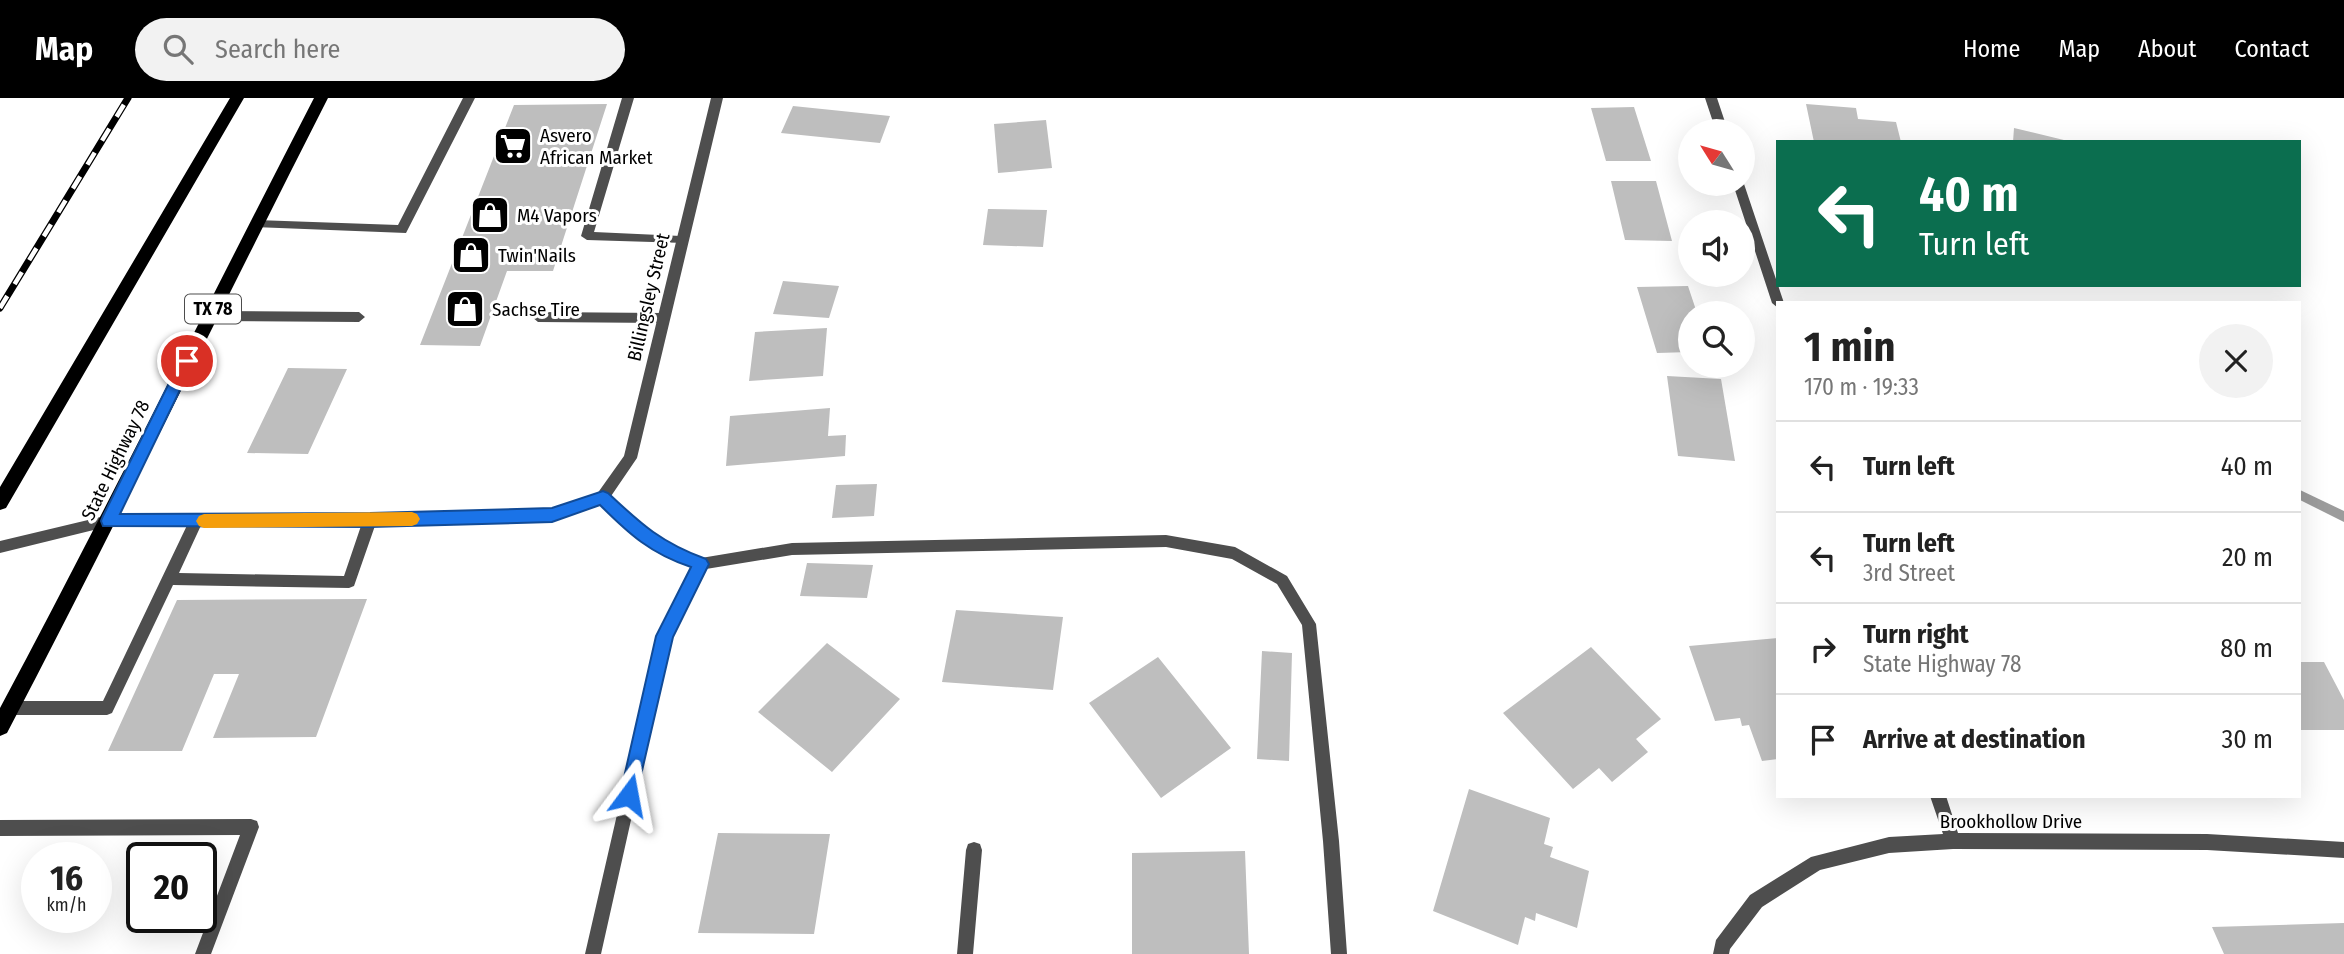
<!DOCTYPE html>
<html lang="en">
<head>
<meta charset="utf-8">
<style>
  body { margin:0; font-family:"Fira Sans Condensed",sans-serif; background:#f2f2f2; color:#222; height:100vh; display:flex; flex-direction:column; font-size:26px; white-space:nowrap }
  * { box-sizing:border-box; margin:0 }
  p { font-size:23px; color:#767676 }
  .icon { flex:none; width:38px; height:38px; fill:none; stroke:currentColor; stroke-width:2; stroke-linecap:round; stroke-linejoin:round }
  .map { position:relative; flex:1; overflow:hidden }
  .sheet { position:absolute; left:1776px; top:203px; width:525px; height:497px; display:flex; flex-direction:column; background:#fff; border-radius:0px; box-shadow:0 7px 28px #0002 }
  .sheet>* { flex:none }
  .top-card { position:absolute; left:1776px; top:42px; width:525px; height:147px; border-radius:0px; box-shadow:0 7px 28px #0002; background:#0b6e4f; color:#fff; overflow:hidden }
  .needle { width:46px; rotate:307deg }
  .buttons { position:absolute; left:1678px; top:21px; display:grid; gap:14px }
  .buttons a { display:grid; place-items:center; width:77px; height:77px; border-radius:50%; background:#fff; box-shadow:0 7px 28px #0002; font-size:35px }
  .speed { position:absolute; left:21px; top:744px; display:flex; gap:14px; font-size:35px; font-weight:700; text-align:center }
  .speed>* { display:grid; place-content:center; width:91px; height:91px; border-radius:50%; background:#fff; box-shadow:0 7px 28px #0002; line-height:1 }
  .speed small { font-size:18px; font-weight:400 }
  .speed .limit { border:4px solid #111; border-radius:10px; background:#fff; color:#111 }
  .pin { position:absolute; display:grid; place-items:center; width:60px; height:60px; color:#fff; margin:-30px; border:4px solid #fff; border-radius:50%; box-shadow:0 2px 7px #0007 }
  .me { position:absolute; width:77px; margin:-38px; rotate:13deg; stroke-linejoin:round; filter:drop-shadow(0 0 5px #0008) }
  .turn { display:flex; align-items:center; gap:24px; height:147px; padding:0 28px; font-size:32px }
  .turn .icon { width:91px; height:91px; stroke-width:2.5 }
  .turn b { display:block; font-size:49px; line-height:60px }
  .round { display:grid; place-items:center; flex:none; width:74px; height:74px; border-radius:37px; background:#f2f2f2 }
  .summary { display:flex; align-items:center; justify-content:space-between; height:119px; padding:0 28px }
  h1 { font-size:42px; font-weight:700; line-height:52px }
  ul { padding:0; list-style:none }
  li { display:flex; align-items:center; gap:21px; height:91px; padding:0 28px; border-top:2px solid #e0e0e0 }
  li div { flex:1 }
  li b { display:block; font-size:26px }
  li em { font-style:normal }
  header { display:flex; align-items:center; gap:42px; box-sizing:border-box; height:98px; padding:0 35px; background:#000; color:#fff }
  header strong { font-size:33px }
  nav { display:flex; gap:38px; margin-inline-start:auto; font-size:24px }
  .search { width:490px; height:63px; background:#f2f2f2; display:flex; align-items:center; gap:18px; box-sizing:border-box; padding:0 24px; border-radius:38px; color:#767676; font-size:26px }
  .map>svg:first-child { display:block }
  .lines { fill:none; stroke-linecap:round; stroke-linejoin:round }
  .stream { fill:#9c9c9c; fill-rule:evenodd }
  .building { fill:#bebebe }
  .service { fill:#4e4e4e; fill-rule:evenodd }
  .minor { fill:#4e4e4e; fill-rule:evenodd }
  .tertiary { fill:#4e4e4e; fill-rule:evenodd }
  .primary { fill:#000; fill-rule:evenodd }
  .rail-casing { stroke:#000; stroke-width:7 }
  .rail { stroke:#fff; stroke-width:4.5; stroke-dasharray:14; stroke-linecap:butt }
  .route { fill:#1a73e8; stroke:#114b97; stroke-width:2 }
  .slow { fill:#f59e0b }
  .labels { text-anchor:middle; stroke-width:6; stroke-linejoin:round; paint-order:stroke }
  .shield { fill:#fff; stroke:#4c4c4c; stroke-width:2 }
  .shield-label { font-size:18px; font-weight:bold; fill:#000 }
  .poi-label { font-size:19px; fill:#000; stroke:#fff; text-anchor:start }
  .street-label { font-size:19px; fill:#000; stroke:#fff }
</style>
</head>
<body>
<header>
<strong>Map</strong>
<div class="search"><svg class="icon" aria-label="search" viewBox="0 0 24 24"><circle cx="10" cy="10" r="6"/><path d="M15 15l6 6"/></svg>Search here</div>
<nav><a>Home</a><a>Map</a><a>About</a><a>Contact</a></nav>
</header>
<div class="map">
<svg width="2344" height="856" viewBox="0 0 2344 856">
  <rect width="100%" height="100%" fill="#fff"/>
  <g class="lines">
    <!-- stream -->
    <path class="stream" d="M2300,392L2344,413V424L2300,402Z"/>
  </g>
  <!-- building -->
  <path class="building" d="M607,6L553,173H507L480,248L420,247L514,7Z
    M1806,6L1856,10L1858,21L1896,24L1901,44H1814Z
    M793,8L890,18L880,45L781,35Z
    M1634,9L1651,63H1606L1591,10Z
    M1046,22L1052,70L998,75L994,26Z
    M2014,30L2068,43L2067,44H2013Z
    M1611,83H1656L1672,143L1625,142Z
    M988,111L1047,112L1043,149L983,147Z
    M783,183L839,188L829,220L773,216Z
    M1688,188L1697,215H1690V254L1657,255L1637,189Z
    M827,230L823,278L749,283L755,234Z
    M288,270L347,271L308,356L247,355Z
    M1667,278L1721,281L1735,363L1678,358Z
    M830,310L828,338L846,337L845,358L726,368L730,318Z
    M877,386L874,418L832,420L836,387Z
    M807,465L873,467L867,500L800,498Z
    M367,501L316,639L213,640L239,576H214L182,653H108L177,502Z
    M956,512L1063,519L1053,592L942,584Z
    M1778,540V661L1762,663L1749,627L1742,628L1740,620L1715,623L1689,548Z
    M827,545L900,601L832,674L758,614Z
    M1591,549L1661,621L1636,641L1648,654L1612,684L1599,670L1573,691L1503,615Z
    M1262,553L1292,555L1289,663L1257,661Z
    M1158,559L1231,650L1161,700L1089,605Z
    M2300,564H2324L2344,602V632H2300Z
    M1469,691L1550,720L1544,746L1553,749L1550,759L1589,773L1577,830L1536,815L1535,823L1525,819L1518,847L1433,813Z
    M718,735L830,736L814,836L698,835Z
    M1245,753L1249,856H1132V755Z
    M2344,825V856H2224L2212,829Z"/>
  <g class="lines">
    <!-- service -->
    <path class="service" d="M463,0H475L406,135L252,129L250,126L252,123L256,122L398,127Z
      M622,0H634L594,134L681,138L687,142L685,145L587,142L581,138Z
      M209,213L359,214L365,219L359,224L209,223L203,218Z
      M538,214L662,215L668,220L662,225L538,224L532,219Z
      M602,394L653,435L677,449L701,460L792,445L1166,437L1235,449L1287,478L1316,526L1339,743L1347,856H1331L1323,743L1302,527L1277,486L1232,461L1166,449L792,457L706,471L672,539L601,856H585L658,538L692,469C655,454 626,431 597,404L595,400L597,396Z
      M370,416L375,418L377,422L354,488L349,490L173,487L112,615L107,617H9L4,615L1,610L4,605L9,603H103L191,419H201L203,423L179,475L344,478L363,422L365,418Z
      M251,721L257,723L259,729L211,856H195L240,737L0,738V722Z"/>
    <!-- minor -->
    <path class="minor" d="M711,0H723L637,360L607,404L552,423L370,428L104,427L102,423L104,419L109,417L370,416L552,411L597,396L624,358Z
      M1705,0H1717L1728,33H1716Z
      M1743,83L1784,205H1778V210L1772,205L1733,86H1743Z
      M1930,698H1946L1958,735L2207,736L2344,744V760L2207,752L1953,751L1889,755L1820,772L1762,809L1730,851L1729,856H1713L1716,842L1750,797L1811,759L1889,739L1943,736Z
      M974,744L980,746L982,752L973,856H957L966,752L968,746Z"/>
    <!-- tertiary -->
    <path class="tertiary" d="M109,417L114,419L116,423L114,427L0,455V443Z"/>
    <!-- primary -->
    <path class="primary" d="M230,0H244L6,410L0,412V389Z
      M314,0H328C220,212 117,425 7,635L0,638V610C108,408 209,203 314,0Z"/>
    <!-- rail casing -->
    <g class="rail-casing">
      <path id="rail" d="M0,210L128,0"/>
    </g>
    <!-- rail -->
    <use href="#rail" class="rail"/>
  </g>
  <!-- route -->
  <path class="route" d="M187,257L194,263L120,416L370,415L552,410L603,393L608,395C642,427 662,445 706,461L709,466L673,539L635,703L629,706L623,703L620,697L656,538L691,469C651,456 629,436 600,407L552,424L370,429L103,428L101,423L103,418L180,263Z"/>
  <!-- slow -->
  <path class="slow" d="M412,414L417,416L420,421L417,426L412,428L204,430L199,428L196,423L199,418L204,416Z"/>
  <!-- icons -->
  <defs>
    <g id="supermarket-square" transform="scale(2.0125)"><rect x="-9" y="-9" width="18" height="18" rx="4" fill="#000" stroke="#fff"/><path d="M-6-5.5h2.5l.6 2H6L4.5 2H-2.5L-4.4-4H-6ZM-1.5 3.2a1.3 1.3 0 1 0 .1 0ZM3 3.2a1.3 1.3 0 1 0 .1 0Z" fill="#fff"/></g>
    <g id="shop-square" transform="scale(2.0125)"><rect x="-9" y="-9" width="18" height="18" rx="4" fill="#000" stroke="#fff"/><path d="M-5-2.5h2.3a2.7 3.5 0 0 1 5.4 0H5L5.5 6h-11ZM-1.5-2.5h3a1.5 2.3 0 0 0-3 0Z" fill="#fff"/></g>
  </defs>
  <g fill-rule="evenodd">
    <use href="#supermarket-square" x="513" y="48"/>
    <use href="#shop-square" x="490" y="117"/>
    <use href="#shop-square" x="471" y="157"/>
    <use href="#shop-square" x="465" y="211"/>
  </g>
  <g class="labels">
    <!-- shield labels -->
    <rect class="shield" x="185" y="196.5" width="56" height="29" rx="5"/>
    <g class="shield-label">
      <text x="213" y="217">TX 78</text>
    </g>
    <!-- poi labels -->
    <g class="poi-label">
      <text x="540" y="44">Asvero<tspan x="540" dy="22">African Market</tspan></text>
      <text x="517" y="124">M4 Vapors</text>
      <text x="498" y="164">Twin'Nails</text>
      <text x="492" y="218">Sachse Tire</text>
    </g>
    <!-- street labels -->
    <g class="street-label">
      <text transform="translate(648 199) rotate(-77)" y="7">Billingsley Street</text>
      <text transform="translate(115 362) rotate(-64)" y="7">State Highway 78</text>
      <text x="2011" y="730">Brookhollow Drive</text>
    </g>
  </g>
</svg>
<div class="buttons">
<a><svg class="needle" viewBox="-14 -14 28 28"><path d="M0-13l5 13h-10z" fill="#e53935"/><path d="M0 13l5-13h-10z" fill="#767676"/></svg></a>
<a><svg class="icon" aria-label="sound" viewBox="0 0 24 24"><path d="M4 9h4l5-4v14l-5-4H4zM17 9q2 3 0 6"/></svg></a>
<a><svg class="icon" aria-label="search" viewBox="0 0 24 24"><circle cx="10" cy="10" r="6"/><path d="M15 15l6 6"/></svg></a>
</div>
<div class="speed"><div>16<small>km/h</small></div><div class="limit">20</div></div>
<div class="pin" style="left:187px;top:263px;background:#d93025"><svg class="icon" aria-label="arrive" viewBox="0 0 24 24"><path d="M6 21V4h12l-3 4 3 4H6"/></svg></div>
<svg class="me" style="left:629px;top:697px" viewBox="-20 -20 40 40"><path d="M0-17L14 15 0 8-14 15z" fill="#1a73e8" stroke="#fff" stroke-width="4"/></svg>
<div class="top-card">
<div class="turn"><svg class="icon" aria-label="left" viewBox="0 0 24 24"><path d="M17 20v-9H6M10 6l-5 5 5 5"/></svg><div><b>40 m</b>Turn left</div></div>
</div>
<section class="sheet">
<div class="summary"><div><h1>1 min</h1><p>170 m · 19:33</p></div><a class="round"><svg class="icon" aria-label="close" viewBox="0 0 24 24"><path d="M6 6l12 12M18 6L6 18"/></svg></a></div>
<ul>
<li><svg class="icon" aria-label="left" viewBox="0 0 24 24"><path d="M17 20v-9H6M10 6l-5 5 5 5"/></svg><div><b>Turn left</b></div><em>40 m</em></li>
<li><svg class="icon" aria-label="left" viewBox="0 0 24 24"><path d="M17 20v-9H6M10 6l-5 5 5 5"/></svg><div><b>Turn left</b><p>3rd Street</p></div><em>20 m</em></li>
<li><svg class="icon" aria-label="right" viewBox="0 0 24 24"><path d="M7 20v-9h11M14 6l5 5-5 5"/></svg><div><b>Turn right</b><p>State Highway 78</p></div><em>80 m</em></li>
<li><svg class="icon" aria-label="arrive" viewBox="0 0 24 24"><path d="M6 21V4h12l-3 4 3 4H6"/></svg><div><b>Arrive at destination</b></div><em>30 m</em></li>
</ul>
</section>
</div>
</body>
</html>
